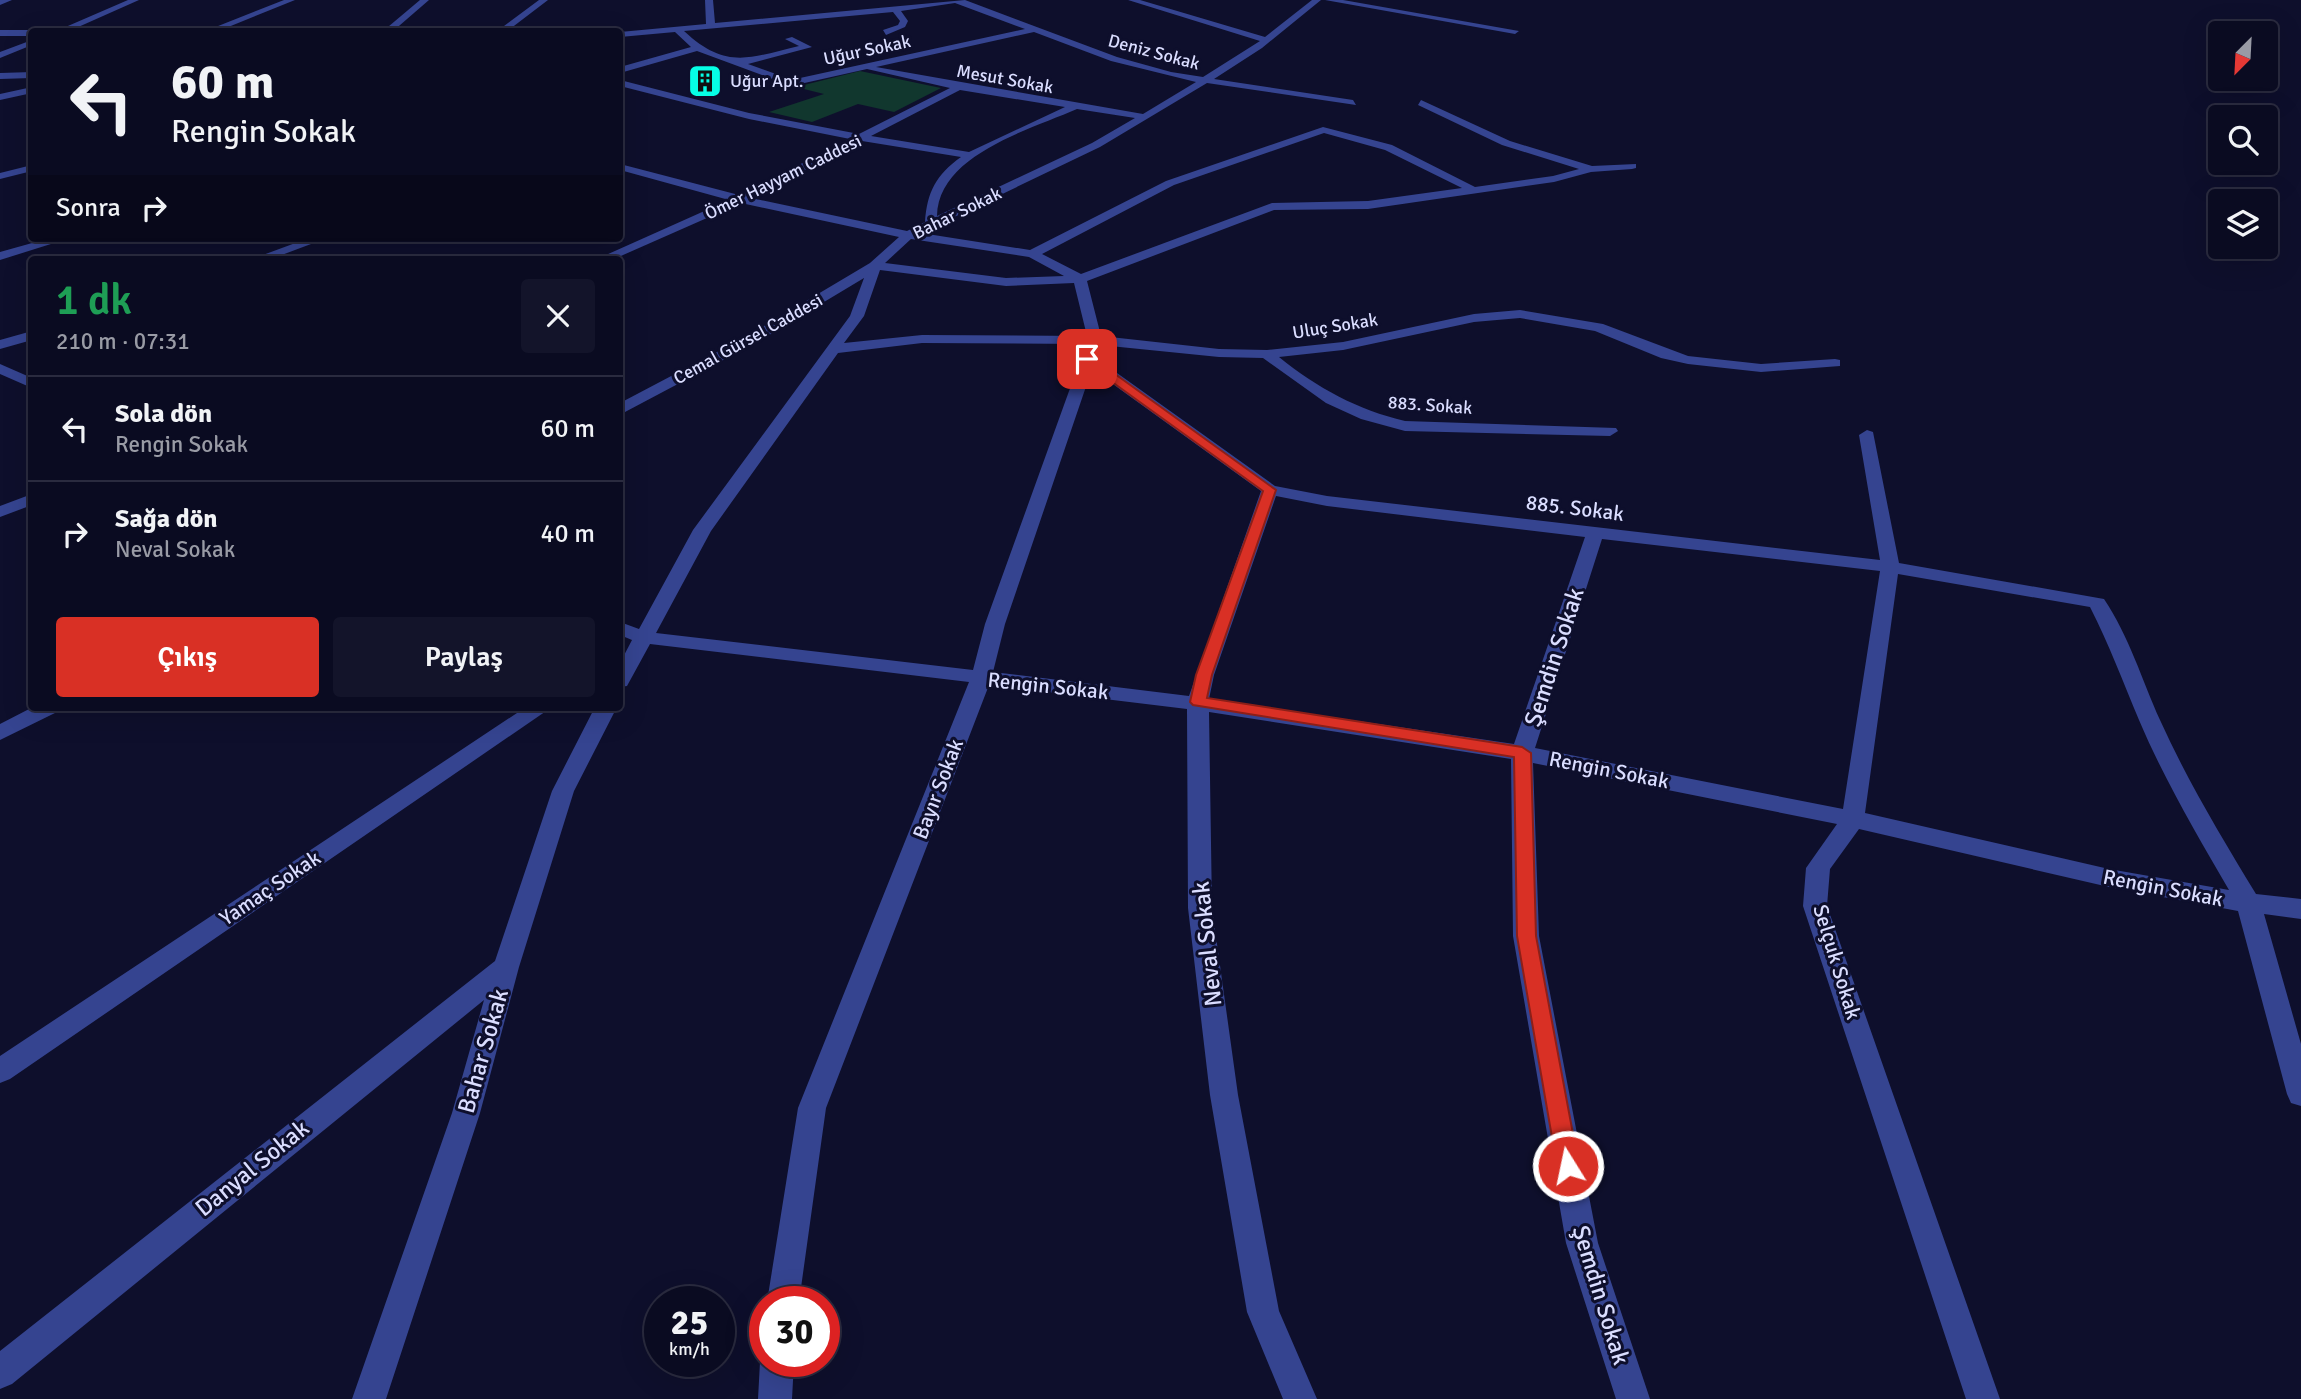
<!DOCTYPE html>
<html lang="tr">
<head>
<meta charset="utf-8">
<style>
  body { margin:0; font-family:Signika,sans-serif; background:#13142a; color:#f1f3f6; height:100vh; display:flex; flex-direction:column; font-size:26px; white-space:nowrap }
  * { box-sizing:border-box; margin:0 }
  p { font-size:23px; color:#999ba5 }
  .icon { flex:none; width:38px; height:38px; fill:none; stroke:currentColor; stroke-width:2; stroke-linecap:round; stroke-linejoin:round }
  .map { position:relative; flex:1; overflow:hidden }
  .side { position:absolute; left:28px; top:256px; width:595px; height:455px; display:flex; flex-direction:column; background:#0a0b21; border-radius:7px; box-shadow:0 7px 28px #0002,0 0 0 2px #2a2b3f }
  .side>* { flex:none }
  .guide { position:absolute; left:28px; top:28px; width:595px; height:214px; border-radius:7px; box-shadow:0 7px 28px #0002,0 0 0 2px #2a2b3f; background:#0a0b21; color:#f1f3f6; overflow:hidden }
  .needle { width:46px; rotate:204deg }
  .buttons { position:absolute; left:2208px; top:21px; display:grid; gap:14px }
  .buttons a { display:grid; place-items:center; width:70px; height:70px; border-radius:7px; background:#0a0b21; box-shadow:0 7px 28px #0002,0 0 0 2px #2a2b3f; font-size:35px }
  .speed { position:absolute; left:644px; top:1286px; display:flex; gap:14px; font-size:35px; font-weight:700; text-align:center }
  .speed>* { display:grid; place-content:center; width:91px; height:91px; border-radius:50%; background:#0a0b21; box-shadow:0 7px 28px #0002,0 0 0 2px #2a2b3f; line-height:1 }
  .speed small { font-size:18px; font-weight:400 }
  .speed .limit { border:10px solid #d22; background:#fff; color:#111 }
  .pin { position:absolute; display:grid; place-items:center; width:60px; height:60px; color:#fff; margin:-30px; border-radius:14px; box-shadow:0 4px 10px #0006 }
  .me { position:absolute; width:77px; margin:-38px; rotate:350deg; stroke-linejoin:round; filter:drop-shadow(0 0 5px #0008) }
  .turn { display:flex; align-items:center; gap:24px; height:147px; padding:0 28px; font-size:32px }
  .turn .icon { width:91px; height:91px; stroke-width:2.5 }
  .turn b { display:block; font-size:49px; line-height:60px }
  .then { display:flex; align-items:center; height:66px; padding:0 28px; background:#0003; gap:14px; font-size:26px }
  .round { display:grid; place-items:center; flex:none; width:74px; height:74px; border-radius:7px; background:#13142a }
  .summary { display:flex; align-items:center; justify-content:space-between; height:119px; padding:0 28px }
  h1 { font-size:42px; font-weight:600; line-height:52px; color:#1e9e55 }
  .primary-button { display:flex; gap:14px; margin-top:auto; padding:14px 28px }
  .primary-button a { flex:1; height:80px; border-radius:7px; background:#d93025; color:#fff; font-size:28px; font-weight:600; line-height:80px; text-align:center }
  .primary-button a+a { background:#13142a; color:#f1f3f6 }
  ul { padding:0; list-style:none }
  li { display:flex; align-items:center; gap:21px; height:105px; padding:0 28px; border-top:2px solid #2a2b3f }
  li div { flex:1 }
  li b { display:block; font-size:26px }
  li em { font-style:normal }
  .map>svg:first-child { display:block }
  .green { fill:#11372e }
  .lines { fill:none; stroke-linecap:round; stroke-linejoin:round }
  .minor { fill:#354490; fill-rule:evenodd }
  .route { fill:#d93025; stroke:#8d1f18; stroke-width:2 }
  .labels { text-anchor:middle; stroke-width:6; stroke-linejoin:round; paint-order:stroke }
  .far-street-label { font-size:18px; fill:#daddff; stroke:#0e0f2c }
  .far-poi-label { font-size:18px; fill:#daddff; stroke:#0e0f2c; text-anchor:start }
  .street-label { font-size:21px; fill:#daddff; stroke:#0e0f2c }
  .near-street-label { font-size:24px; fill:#daddff; stroke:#0e0f2c }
</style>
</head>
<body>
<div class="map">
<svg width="2301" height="1399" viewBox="0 0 2301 1399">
  <rect width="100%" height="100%" fill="#0e0f2c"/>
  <!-- green -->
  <path class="green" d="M860,71L941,88L894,112L858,104L812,122L769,112L824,94L796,87Z"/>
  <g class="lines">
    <!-- minor -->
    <path class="minor" d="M0,0H12L0,5Z
      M128,0H139L67,32H54Z
      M284,0H295L216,32H203Z
      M420,0H429L392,32H382Z
      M539,0H548L506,32H496Z
      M705,0H713L715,23L965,0L1117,57L1171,72L1203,77L1260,41L1128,0H1140L1265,37L1312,0H1321L1262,48L1214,79L1353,100L1356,105L1207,83L1100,147L921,233L1030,250L1166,181L1323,127L1392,145L1475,187L1553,176L1579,169L1502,145L1418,105L1421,100L1510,141L1592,166L1636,164V168L1632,169L1591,172L1554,182L1368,209L1274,210L1087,281L1101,336L1219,349L1267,350L1343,342L1474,314L1520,310L1603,324L1688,356L1761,364L1835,359L1840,360V366L1761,372L1688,364L1661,358L1595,331L1520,318L1474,322L1343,350L1279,357C1317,388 1358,410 1405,421L1616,428L1618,431L1610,436L1405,431L1361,419L1326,403L1263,358L1219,357L1100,345L1096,358L1275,486L1327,496L1880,560L1859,435L1867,430L1873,432L1899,563L2104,599C2129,636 2142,680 2160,720C2187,780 2222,838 2256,894L2301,899V919L2264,914L2301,1044V1106L2291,1103L2287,1094L2238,911L2109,887L1859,829L1830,869L1827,906L2000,1399H1966L1803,906L1806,868L1837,824L1533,763L1539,936L1598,1243L1650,1399H1616L1566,1243L1513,936L1511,759L1209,712L1212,908L1238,1095L1279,1311L1317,1399H1283L1247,1312L1210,1095L1188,908L1187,709L989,685L826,1108L799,1302H767L798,1108L969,682L650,644L627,686L620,687V663L632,640L620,635V622L639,629L693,530L850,316L864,278L759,341L625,412L620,414V403L749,335L870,263L899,237L741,203L614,259H597L729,200L620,170V164L739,195L850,139L749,119L620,86V80L749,113L859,134L950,88L867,69L800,84H786L697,51L620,73V67L691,47L675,32L620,37V32L706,24ZM955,3L1025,29L800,78H787L748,64L812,47L792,37L785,39L799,46C749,58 726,70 684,31L893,12L900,21L898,25L883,30L886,35L905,27L908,21L901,11ZM1034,32L1111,61L1196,82L1143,114L876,67ZM960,90L1065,107L969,152L871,136ZM1077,109L1135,118L1092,143L937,216C938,155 1029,130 1077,109ZM1324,133L1385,150L1462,188L1368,201L1272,203L1081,274L1042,254L1174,185ZM862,141L961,157C936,175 927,192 925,222L907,231L751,198ZM911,239L1029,257L1064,276L1006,278L885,263ZM880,270L1006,286L1074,283L1087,336L922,335L844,343L864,316ZM922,343L1086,344L985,624L973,670L656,633L711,531L838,353ZM1092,369L1261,491L1189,696L993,672L1005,624ZM1276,496L1327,506L1585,537L1514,744L1209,699L1214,675ZM1602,539L1880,571L1843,809L1535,748ZM1898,574L2090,607C2109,644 2123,682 2139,720C2164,779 2197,835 2229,890L2109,869L1865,813Z
      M1325,0H1343L1519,31L1515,34Z
      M0,30H32L35,32H32V36H0Z
      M32,40V45L0,58V52Z
      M32,72V78L0,79V73Z
      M32,87V93L0,100V94Z
      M32,165V171L0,179V173Z
      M50,238H70L0,260V252Z
      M309,238H327L271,259H252Z
      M32,331V340L0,349V340Z
      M0,364L32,378V388L0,374Z
      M32,494V505L0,517V506Z
      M33,707H61L57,712L0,740V724Z
      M526,707H552L10,1079L0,1083V1056Z
      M595,707H617L574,791L519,967L480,1113L386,1399H352L452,1113L484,1000L12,1384L0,1389V1351L495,961L552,791Z
      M765,1351V1362H794L792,1399H758L760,1362Z"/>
  </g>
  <!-- route -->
  <path class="route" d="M1083,356H1090L1276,490L1212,675L1207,698L1522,747L1531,753L1536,936L1579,1166L1576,1173L1568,1176L1560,1173L1557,1166L1517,936L1514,757L1193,705L1190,702L1196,675L1263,491L1083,361Z"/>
  <!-- icons -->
  <defs>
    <g id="building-square" transform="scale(1.75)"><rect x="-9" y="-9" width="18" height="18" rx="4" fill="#06ffe6" stroke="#0e0f2c"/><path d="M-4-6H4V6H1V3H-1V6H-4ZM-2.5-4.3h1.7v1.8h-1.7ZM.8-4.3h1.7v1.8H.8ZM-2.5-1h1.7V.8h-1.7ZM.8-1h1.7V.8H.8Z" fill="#111"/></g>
  </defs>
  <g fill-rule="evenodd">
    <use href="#building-square" x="705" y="81"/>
  </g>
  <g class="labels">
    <!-- far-street labels -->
    <g class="far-street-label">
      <text transform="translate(867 50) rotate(-12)" y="6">Uğur Sokak</text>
      <text transform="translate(1154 52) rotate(15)" y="6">Deniz Sokak</text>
      <text transform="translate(1005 79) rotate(10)" y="6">Mesut Sokak</text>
      <text transform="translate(783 177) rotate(-26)" y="6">Ömer Hayyam Caddesi</text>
      <text transform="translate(957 213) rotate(-26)" y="6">Bahar Sokak</text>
      <text transform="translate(1335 326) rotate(-9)" y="6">Uluç Sokak</text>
      <text transform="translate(748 339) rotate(-29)" y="6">Cemal Gürsel Caddesi</text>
      <text transform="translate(1430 405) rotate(4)" y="6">883. Sokak</text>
    </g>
    <!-- far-poi labels -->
    <g class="far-poi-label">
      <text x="730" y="87">Uğur Apt.</text>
    </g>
    <!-- street labels -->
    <g class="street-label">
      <text transform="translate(1575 508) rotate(7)" y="7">885. Sokak</text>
      <text transform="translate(1048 686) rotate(6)" y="7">Rengin Sokak</text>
      <text transform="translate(1609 770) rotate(11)" y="7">Rengin Sokak</text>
      <text transform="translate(938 789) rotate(-69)" y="7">Bayır Sokak</text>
      <text transform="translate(270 888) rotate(-34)" y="7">Yamaç Sokak</text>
      <text transform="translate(2163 888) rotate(11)" y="7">Rengin Sokak</text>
      <text transform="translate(1837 962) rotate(73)" y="7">Selçuk Sokak</text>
    </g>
    <!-- near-street labels -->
    <g class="near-street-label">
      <text transform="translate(1554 657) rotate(-72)" y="8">Şemdin Sokak</text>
      <text transform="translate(1207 944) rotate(-96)" y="8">Neval Sokak</text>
      <text transform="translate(483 1051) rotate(-74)" y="8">Bahar Sokak</text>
      <text transform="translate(252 1168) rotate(-39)" y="8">Danyal Sokak</text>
      <text transform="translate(1601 1295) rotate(73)" y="8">Şemdin Sokak</text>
    </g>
  </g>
</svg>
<div class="buttons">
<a><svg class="needle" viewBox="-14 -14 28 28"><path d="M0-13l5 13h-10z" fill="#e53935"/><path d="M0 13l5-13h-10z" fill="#999ba5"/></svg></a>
<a><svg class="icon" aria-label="search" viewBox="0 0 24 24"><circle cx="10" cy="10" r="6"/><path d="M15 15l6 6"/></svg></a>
<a><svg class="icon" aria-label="layers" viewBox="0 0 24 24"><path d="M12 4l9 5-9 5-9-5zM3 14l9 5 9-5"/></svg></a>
</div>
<div class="speed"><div>25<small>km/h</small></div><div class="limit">30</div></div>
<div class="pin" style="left:1087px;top:359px;background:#d93025"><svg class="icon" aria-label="arrive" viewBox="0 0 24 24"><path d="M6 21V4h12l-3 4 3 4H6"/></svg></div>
<svg class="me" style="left:1568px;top:1166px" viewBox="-20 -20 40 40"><circle r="17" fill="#d93025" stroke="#fff" stroke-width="3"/><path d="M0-11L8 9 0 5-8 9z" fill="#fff"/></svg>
<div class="guide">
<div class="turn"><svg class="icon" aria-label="left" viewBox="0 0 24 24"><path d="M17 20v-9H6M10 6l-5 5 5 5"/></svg><div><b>60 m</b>Rengin Sokak</div></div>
<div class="then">Sonra<svg class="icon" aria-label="right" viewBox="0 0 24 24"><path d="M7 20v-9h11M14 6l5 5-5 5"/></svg></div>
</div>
<section class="side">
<div class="summary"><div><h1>1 dk</h1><p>210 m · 07:31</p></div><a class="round"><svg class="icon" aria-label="close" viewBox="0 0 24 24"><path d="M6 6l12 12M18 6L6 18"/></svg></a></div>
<ul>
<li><svg class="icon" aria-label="left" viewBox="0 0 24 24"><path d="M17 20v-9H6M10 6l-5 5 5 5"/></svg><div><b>Sola dön</b><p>Rengin Sokak</p></div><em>60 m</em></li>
<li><svg class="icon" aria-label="right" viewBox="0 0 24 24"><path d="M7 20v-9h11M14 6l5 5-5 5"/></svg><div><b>Sağa dön</b><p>Neval Sokak</p></div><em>40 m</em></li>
</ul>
<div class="primary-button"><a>Çıkış</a><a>Paylaş</a></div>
</section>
</div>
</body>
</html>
